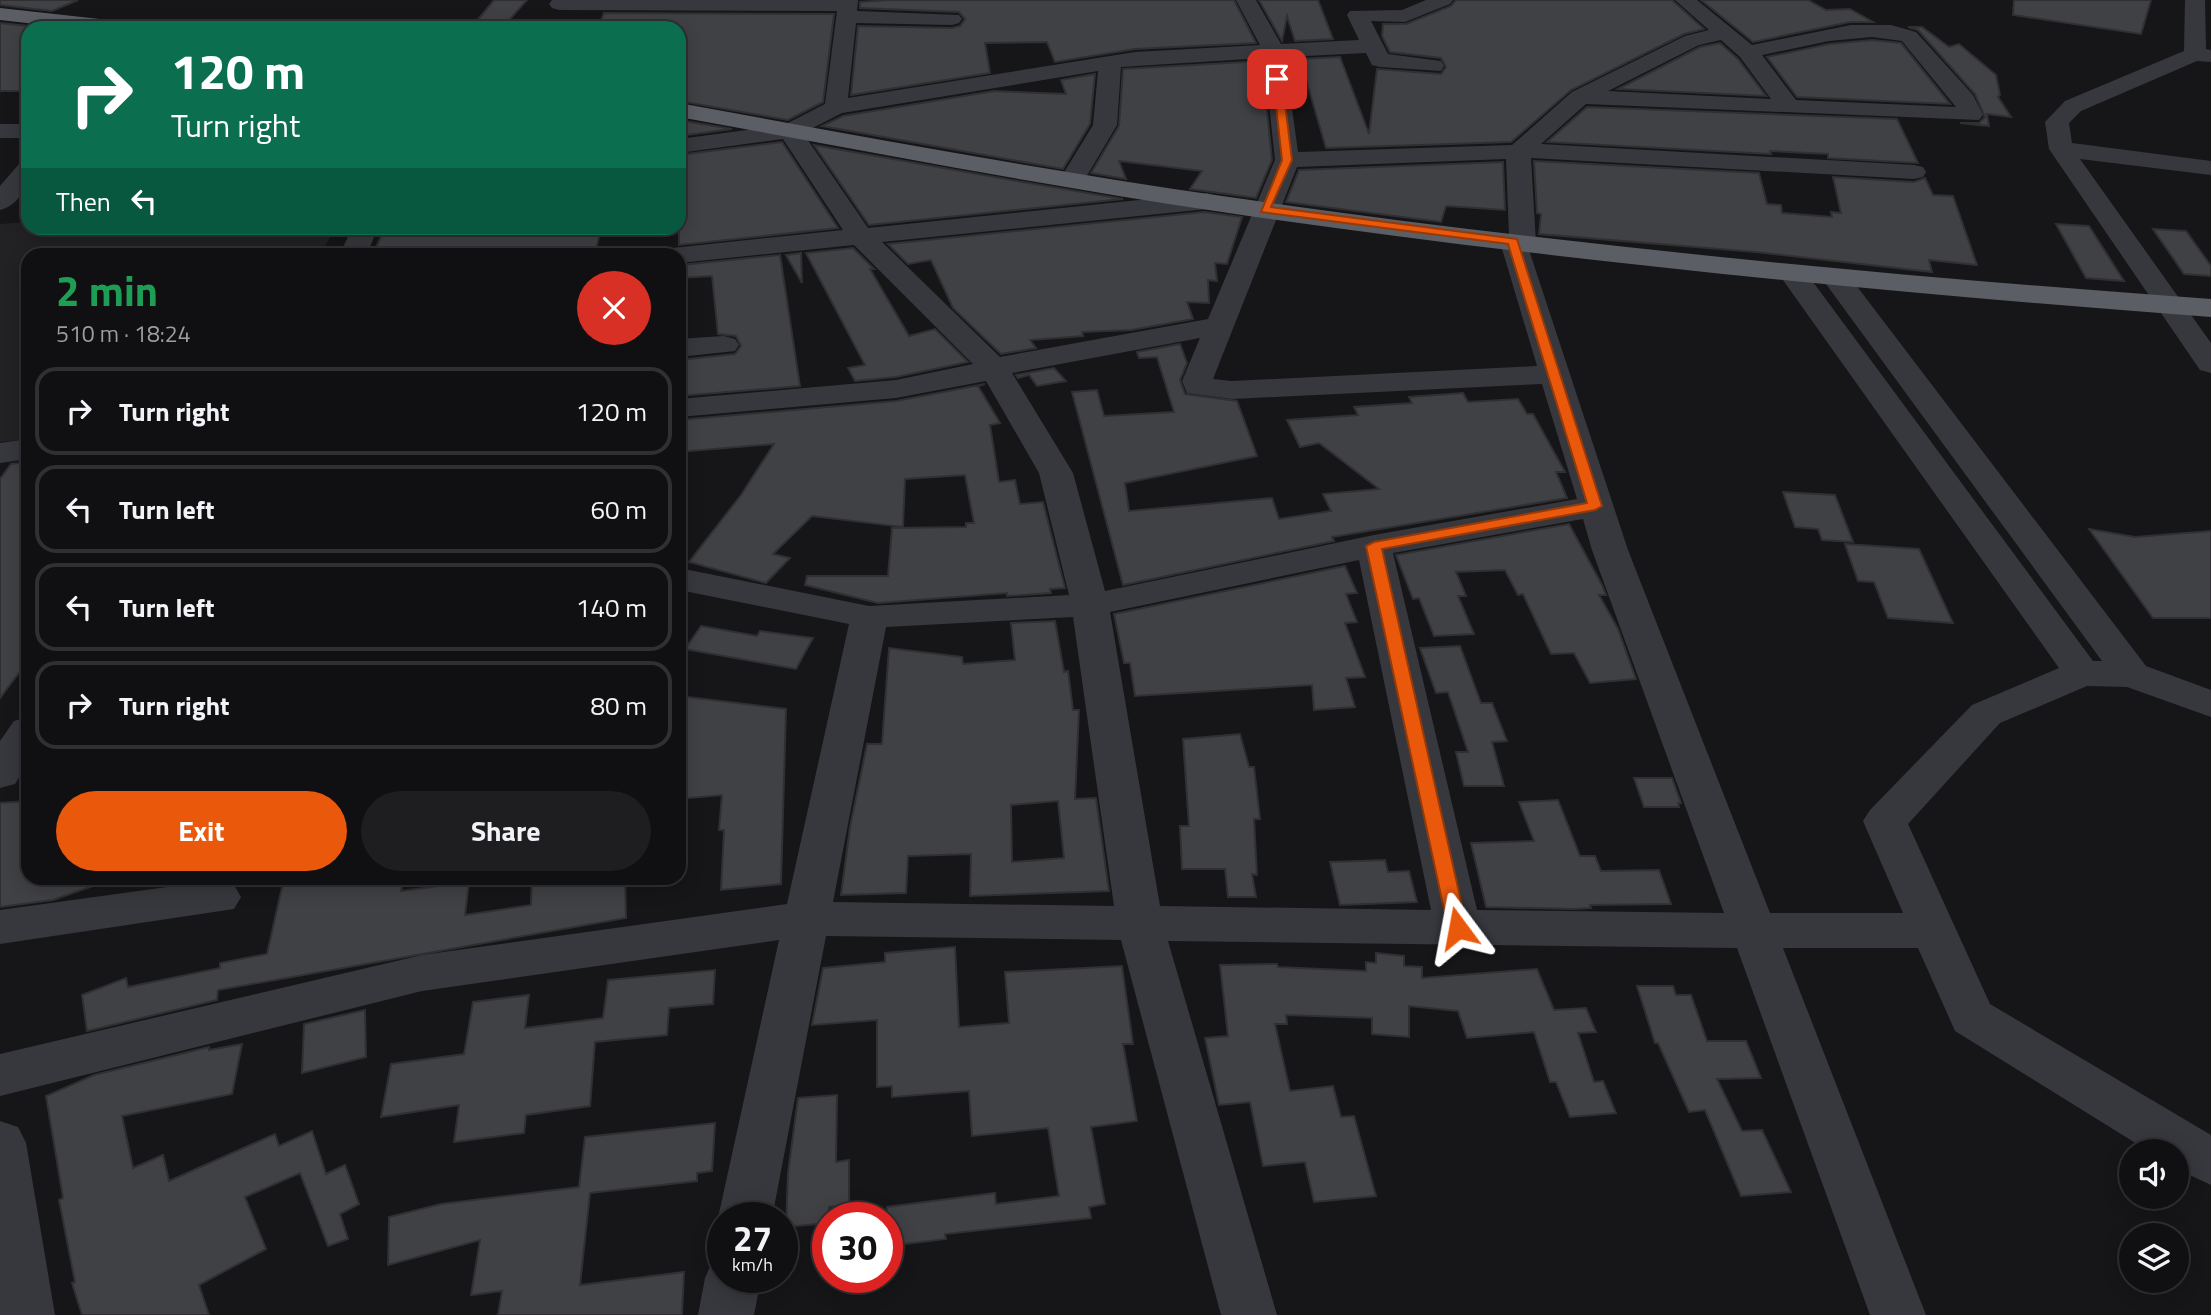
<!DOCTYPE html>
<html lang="en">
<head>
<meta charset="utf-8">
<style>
  body { margin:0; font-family:"Titillium Web",sans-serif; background:#1e1e20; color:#f1f3f6; height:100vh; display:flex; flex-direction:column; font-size:26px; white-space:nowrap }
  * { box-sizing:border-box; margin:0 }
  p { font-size:23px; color:#9c9d9f }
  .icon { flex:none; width:38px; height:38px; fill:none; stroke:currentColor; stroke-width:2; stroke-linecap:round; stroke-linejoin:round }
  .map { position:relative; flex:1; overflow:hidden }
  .side { position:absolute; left:21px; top:248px; width:665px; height:637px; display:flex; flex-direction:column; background:#101012; border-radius:21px; box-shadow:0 4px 18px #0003,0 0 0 2px #303032 }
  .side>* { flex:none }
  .guide { position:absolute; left:21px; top:21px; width:665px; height:214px; border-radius:21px; box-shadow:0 4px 18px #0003,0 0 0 2px #303032; background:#0b6e4f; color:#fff; overflow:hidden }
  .tools { position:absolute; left:2119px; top:1139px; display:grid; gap:14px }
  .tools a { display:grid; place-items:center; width:70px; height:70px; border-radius:50%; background:#101012; box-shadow:0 4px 18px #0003,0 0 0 2px #303032; font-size:35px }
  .speed { position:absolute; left:707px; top:1202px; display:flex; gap:14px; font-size:35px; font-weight:700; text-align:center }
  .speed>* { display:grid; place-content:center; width:91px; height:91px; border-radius:50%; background:#101012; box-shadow:0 4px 18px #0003,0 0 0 2px #303032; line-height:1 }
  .speed small { font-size:18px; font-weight:400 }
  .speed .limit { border:10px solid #d22; background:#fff; color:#111 }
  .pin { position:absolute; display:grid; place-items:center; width:60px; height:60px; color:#fff; margin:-30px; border-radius:14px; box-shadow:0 4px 10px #0006 }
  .me { position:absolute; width:77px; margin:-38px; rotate:347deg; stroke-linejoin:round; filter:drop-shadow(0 0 5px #0008) }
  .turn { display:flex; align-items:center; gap:24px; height:147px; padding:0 35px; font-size:32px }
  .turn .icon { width:91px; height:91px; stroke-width:2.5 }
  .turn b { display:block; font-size:49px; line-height:60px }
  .then { display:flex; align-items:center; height:66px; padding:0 35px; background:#0003; gap:14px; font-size:26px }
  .round { display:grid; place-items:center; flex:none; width:74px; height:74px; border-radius:37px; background:#1e1e20 }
  .headline { display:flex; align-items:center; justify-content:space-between; height:119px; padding:0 35px }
  h1 { font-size:42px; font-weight:700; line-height:52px; color:#1e9e55 }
  .primary-button { display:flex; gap:14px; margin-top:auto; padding:14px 35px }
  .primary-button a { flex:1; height:80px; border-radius:42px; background:#ea580c; color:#fff; font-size:28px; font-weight:700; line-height:80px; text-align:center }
  .primary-button a+a { background:#1e1e20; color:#f1f3f6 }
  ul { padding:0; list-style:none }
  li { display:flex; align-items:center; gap:21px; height:88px; margin:0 14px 10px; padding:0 21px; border:4px solid #303032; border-radius:21px }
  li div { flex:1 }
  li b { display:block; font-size:26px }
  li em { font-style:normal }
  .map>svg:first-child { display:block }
  .built { fill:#222225 }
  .building { fill:#404145; stroke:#303034; stroke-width:2; fill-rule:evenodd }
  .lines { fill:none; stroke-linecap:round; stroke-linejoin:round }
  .minor { fill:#37383d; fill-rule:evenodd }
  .trunk { fill:#5b5e65; fill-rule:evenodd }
  .route { fill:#ea580c; stroke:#983908; stroke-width:2 }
</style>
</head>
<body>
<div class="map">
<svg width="2211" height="1315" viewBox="0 0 2211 1315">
  <rect width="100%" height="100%" fill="#161618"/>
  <!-- built -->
  <path class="built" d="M28,222V228H336L319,255L28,256V439L0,442V224Z"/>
  <!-- building -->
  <path class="building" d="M0,0H78L52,11L0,5Z
    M494,0H527L502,28H471Z
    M888,0H1234L1256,43L1135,49L1055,62L1047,42L985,43L990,73L851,95L858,26L952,28L960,26L965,19L959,12L860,8V2Z
    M1259,0H1318L1333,39L1295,41L1287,16L1282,41Z
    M1456,0H1672L1704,29L1684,34L1571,90L1511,142L1326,148L1300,59L1340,57L1369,134L1377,69L1441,74L1446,67L1441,58L1390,52L1382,36L1383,24H1406L1451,6Z
    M1701,0H1808L1826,10L1850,9L1873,22H1850L1753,42Z
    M2014,0H2151L2141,34L2013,15Z
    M604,13L834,14L823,102L788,120L679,101V28H598Z
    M0,23L28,26V91H0Z
    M1908,27H1922L1949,47L1959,44L1996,75L2000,95L1998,97L2011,117L1987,114L1989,126L1960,123H1979L1985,117L1975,94L1918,30Z
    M1872,40L1901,43L1950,104L1797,97L1767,57L1829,44Z
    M1720,43L1738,59L1766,96L1618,89L1700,47Z
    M1262,61L1272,160L1256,198L1190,189L1202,171L1119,161L1126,179L1091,173L1119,126L1123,69Z
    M1095,74L1090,124L1063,169L822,126L843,116L994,91L1066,94L1061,80Z
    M1587,107L1897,119L1918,163L1828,158V154L1770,151L1771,154L1547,142Z
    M679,120L732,129L679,136Z
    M782,142L838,228L679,245V155Z
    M814,145L1017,181L1123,199L869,225Z
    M1534,161L1759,173L1767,204L1781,205L1782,213L1832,217L1831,212L1841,213L1833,177L1914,182L1925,178L1933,195L1953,196L1977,265L1929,260L1932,272L1756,252L1539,234L1541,214L1537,213Z
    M1503,162L1505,210L1446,206L1441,222L1286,202L1299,170Z
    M1204,212L1242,217L1227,264L1215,263L1217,281L1208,280L1209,303L1187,302L1193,319L1131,330L1082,332L1083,336L1030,340L1036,348L1001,354L953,308L931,260L908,264L888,244Z
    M2056,224L2089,226L2124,281L2086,278Z
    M385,228H601L595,254L372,256Z
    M2153,229L2186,231L2211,266V276L2184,274Z
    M853,248L874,269H870L909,336L935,329L968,362L896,377L855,381L848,368L865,365L806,253Z
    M801,253L802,283L786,255Z
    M780,255L800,386L679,396V360L735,354L741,346L736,336L718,334L712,276L680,278L681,265Z
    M1180,344L1187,363L1180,380L1185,394L1237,401L1257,456L1125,483L1129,511L1272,498L1279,519L1331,511L1323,494L1379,489L1319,443L1300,447L1287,420L1358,415L1354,407L1412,403L1409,397L1463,393L1468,402L1518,399L1527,414H1533L1565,472H1556L1567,498L1332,537L1334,541L1123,585L1072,392L1097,390L1104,416L1174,412L1157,357L1139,358L1137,352Z
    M1054,368L1066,381L1037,386L1029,375L1018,378L1016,375Z
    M985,384L978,386L1000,423L990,425L999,482L1015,480L1020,504L1043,502L1065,588L1050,589L1051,593L1007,596V593L878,603L805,585L807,576H888L892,528L966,527V523H974L965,475L905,479L903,527L812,516L773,554L790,558L766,583L689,562L741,495L774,444L679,452V420L896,401Z
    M28,462V661L0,698V479L11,464Z
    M1783,492L1835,495L1853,542L1822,540L1818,529L1795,527Z
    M1569,524L1602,585L1606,595H1599L1618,629L1636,679L1590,683L1574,653L1551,654L1523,594L1518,595L1505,570L1456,572L1466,596H1458L1474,634L1434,636L1419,598L1413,599L1396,555Z
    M2089,529L2135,537L2211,531V618H2153Z
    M1845,544L1919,549L1953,623L1888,618L1874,582L1858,581Z
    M1345,566L1357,593L1346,594L1357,622L1345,623L1365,677L1346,678L1355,707L1314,710L1312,685L1135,696L1130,663H1124L1114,614Z
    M1055,621L1064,672L1068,671L1073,710H1079L1075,799L1096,798L1109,891L970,896L971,854L908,856L906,893L841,895L850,827L867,744H882L889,648L962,657L963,664L1015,660L1011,623ZM1058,801L1064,858L1012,862L1011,805Z
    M701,626L757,636L760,631L813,638L796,669L685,649Z
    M1460,646L1481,703H1492L1507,741L1492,742L1504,786H1464L1456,752H1468L1448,692L1436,693L1420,648Z
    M679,696L786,709L781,884L721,890L724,830H719L722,795L679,799Z
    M1240,734L1249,767H1254L1260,819H1254L1257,875L1252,874L1256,897H1228L1225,869H1182L1180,826H1189L1183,739Z
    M1634,778H1672L1681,803H1678L1679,807H1644Z
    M1558,800L1580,856H1595L1601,871L1659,870L1671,904L1590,905L1591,908L1574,909L1486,907L1471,843L1534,841L1519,802Z
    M28,801V878H103L104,882L53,900L0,907V803Z
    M1385,860L1388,872L1409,871L1417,902L1340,905L1330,862Z
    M284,878H404L401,891L469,882L465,915L531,905L532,878H625L626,918L218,990L217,1000L87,1031L82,995L126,978L128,987L220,968V963L267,954Z
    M955,947L959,1027L1009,1023L1005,972L1122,966L1133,1044H1123L1137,1121L1091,1127L1105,1204L1089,1207L1091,1218L945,1234L946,1239L887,1246V1207L995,1193L996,1204L1059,1196L1048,1128L972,1136L969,1091L892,1097V1086L877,1087V1020L812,1025L823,968L885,962V953Z
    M1376,953L1404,956V966L1422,967V978L1537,969L1554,1010L1586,1008L1596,1032L1578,1033L1594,1082L1603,1081L1616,1113L1570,1117L1556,1082H1550L1534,1032L1467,1038L1458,1011L1409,1006V1037L1372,1034V1018L1286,1015L1287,1024H1275L1290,1091L1333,1086L1341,1117L1354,1116L1376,1196L1314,1202L1305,1162L1263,1166L1250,1102L1219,1105L1205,1038L1228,1036L1220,965L1277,964L1278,967L1366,971V962L1376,963Z
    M715,970L713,1004L669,1008L667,1035L595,1042L590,1106L526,1115L524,1133L454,1142L459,1105L381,1117L391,1064L464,1054L473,1002L529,995L525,1028L603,1018L608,980Z
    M1637,986H1673L1676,995H1691L1707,1041H1746L1761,1078L1717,1079L1742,1131L1762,1130L1791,1192L1741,1196L1705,1110L1689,1112L1658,1043H1655Z
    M365,1010L366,1057L302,1073L304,1024Z
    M242,1044L232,1094L122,1116L133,1168L163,1155L169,1181L275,1134L279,1146L312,1131L326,1174L345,1165L359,1204L340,1214L348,1239L328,1246L300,1173L245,1197L266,1249L199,1285L209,1315H82L72,1283L75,1282L59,1200L63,1198L46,1096L94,1075L209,1047V1050Z
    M837,1095L836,1162L849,1160V1204L829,1207L828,1223L786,1227L788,1173L798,1098Z
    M715,1123L712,1171L697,1173V1181L590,1193L580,1285L684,1272L682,1315H498L502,1291L471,1295L480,1240L388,1265L389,1217L441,1204L579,1187L585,1137Z"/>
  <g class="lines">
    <!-- minor -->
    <path class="minor" d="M552,0H858L857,11L959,15L962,19L959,23L952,25L856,23L848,98L1135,52L1260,45L1236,0H1256L1281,44L1359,40L1347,15L1350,11L1402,10L1426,0H1453L1450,4L1405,22L1371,21L1388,54L1441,61L1444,66L1441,71L1380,67L1372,65L1366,53L1285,57L1298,152L1512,145L1572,92L1685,36L1709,30L1675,0H1697L1752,45L1851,25H1891L1916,32L1973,95L1983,115L1979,120L1586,104L1541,144L1914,165L1923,167L1926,172L1923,177L1914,179L1531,158L1536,243L1529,250L1628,550L1770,913H1903L1863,821L1870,810L1972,705L2059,668L1778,273L1782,267H1802L2093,661H2102L1826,284L1822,278L1826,272H1846L2146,666L2211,690V717L2127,687L2087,686L2000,723L1908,824L1990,1004L2211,1135V1185L2177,1169V1152H2150L1955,1031L1918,948H1783L1926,1315H1870L1737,948L1168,941L1277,1315H1221L1121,940L826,936L772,1218H723V1228L718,1218L779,940L422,991L0,1096V1054L422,955L787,904L849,624L679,590V568L869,606L1069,595L1039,473L986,381L896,398L679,417V399L896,380L973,364L854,245L679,263V256H659L662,250L672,248L843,230L783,139L679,153V139L784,125L825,104L837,11L559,10L552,8L549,4ZM1872,37L1902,41L1956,107L1796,100L1762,55L1829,41ZM1721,40L1740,57L1771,99L1608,91L1699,45ZM1264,58L1275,160L1208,319L1000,357L882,242L1207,209L1216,206L1220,201L1216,196L1207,193L868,228L803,133L842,113L1098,71L1093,125L1060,179L1064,184H1082L1117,125L1121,67ZM1506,159L1509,235L1500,242L1537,366L1232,381L1213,379L1297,167ZM1200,338L1182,381L1187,393L1232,399L1542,384L1577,499L1374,535L1105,591L1073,473L1012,373ZM1583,519L1592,550L1724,913L1477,910L1393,553ZM1359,560L1431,910L1160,906L1110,612ZM1073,617L1114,906L833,902L886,627Z
      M2185,0H2205L2206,49L2211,50V62L2197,61L2081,111L2069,123L2072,143L2211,161V175L2080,159L2211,343V373L2200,370L2049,149L2045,122L2065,101L2184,51Z
      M0,124H28V138H0Z
      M28,162C28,182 23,204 0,210V186L19,164Z
      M352,228H378L366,256H339Z
      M724,336L735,339L739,345L735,351L679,357V339Z
      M28,439V459L0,463V443Z
      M28,717V763L15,784L0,788V741L14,721Z
      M218,880L234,885L241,897L234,909L0,944V910Z
      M0,1121L18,1127L26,1143L55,1315H0Z
      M723,1256V1278H761L754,1315H698L705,1278L713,1260Z"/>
    <!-- trunk -->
    <path class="trunk" d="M0,8L127,22L137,28H71L0,20Z
      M679,103C860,136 1041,170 1222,196C1551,244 1880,275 2211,299V317C1880,292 1550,260 1222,212C1040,185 860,150 679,117Z"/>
  </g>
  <!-- route -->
  <path class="route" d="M1277,76L1282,79L1292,160L1271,207L1517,239L1602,506L1595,510L1382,549L1467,928L1458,935L1448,928L1366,546L1374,542L1587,503L1508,244L1261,212L1282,160L1273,79Z"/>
</svg>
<div class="tools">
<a><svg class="icon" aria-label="sound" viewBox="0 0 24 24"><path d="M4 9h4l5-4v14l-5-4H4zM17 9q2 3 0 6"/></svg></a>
<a><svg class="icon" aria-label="layers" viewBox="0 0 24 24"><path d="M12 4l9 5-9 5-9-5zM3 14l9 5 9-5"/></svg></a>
</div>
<div class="speed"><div>27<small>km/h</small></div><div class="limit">30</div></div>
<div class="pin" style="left:1277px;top:79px;background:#d93025"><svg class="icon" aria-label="arrive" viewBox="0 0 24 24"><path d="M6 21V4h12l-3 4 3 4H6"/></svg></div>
<svg class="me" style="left:1458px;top:928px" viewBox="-20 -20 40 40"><path d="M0-17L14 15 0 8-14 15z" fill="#ea580c" stroke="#fff" stroke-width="4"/></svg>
<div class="guide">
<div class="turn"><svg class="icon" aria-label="right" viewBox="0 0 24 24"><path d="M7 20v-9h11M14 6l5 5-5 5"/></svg><div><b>120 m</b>Turn right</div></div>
<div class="then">Then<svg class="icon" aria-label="left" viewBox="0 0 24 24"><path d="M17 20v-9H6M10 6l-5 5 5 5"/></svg></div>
</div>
<section class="side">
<div class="headline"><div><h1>2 min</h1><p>510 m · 18:24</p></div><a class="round" style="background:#d93025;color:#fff"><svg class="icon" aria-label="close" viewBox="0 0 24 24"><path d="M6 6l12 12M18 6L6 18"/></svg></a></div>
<ul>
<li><svg class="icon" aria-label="right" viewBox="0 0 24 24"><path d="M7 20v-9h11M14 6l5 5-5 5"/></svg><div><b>Turn right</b></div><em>120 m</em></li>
<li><svg class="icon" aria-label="left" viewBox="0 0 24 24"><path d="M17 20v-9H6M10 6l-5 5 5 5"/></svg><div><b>Turn left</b></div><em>60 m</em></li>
<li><svg class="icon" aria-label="left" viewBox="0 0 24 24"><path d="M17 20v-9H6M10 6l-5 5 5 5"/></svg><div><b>Turn left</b></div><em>140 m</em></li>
<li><svg class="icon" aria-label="right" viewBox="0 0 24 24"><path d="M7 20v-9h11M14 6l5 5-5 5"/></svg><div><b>Turn right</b></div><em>80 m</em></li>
</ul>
<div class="primary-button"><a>Exit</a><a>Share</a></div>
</section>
</div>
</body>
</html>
